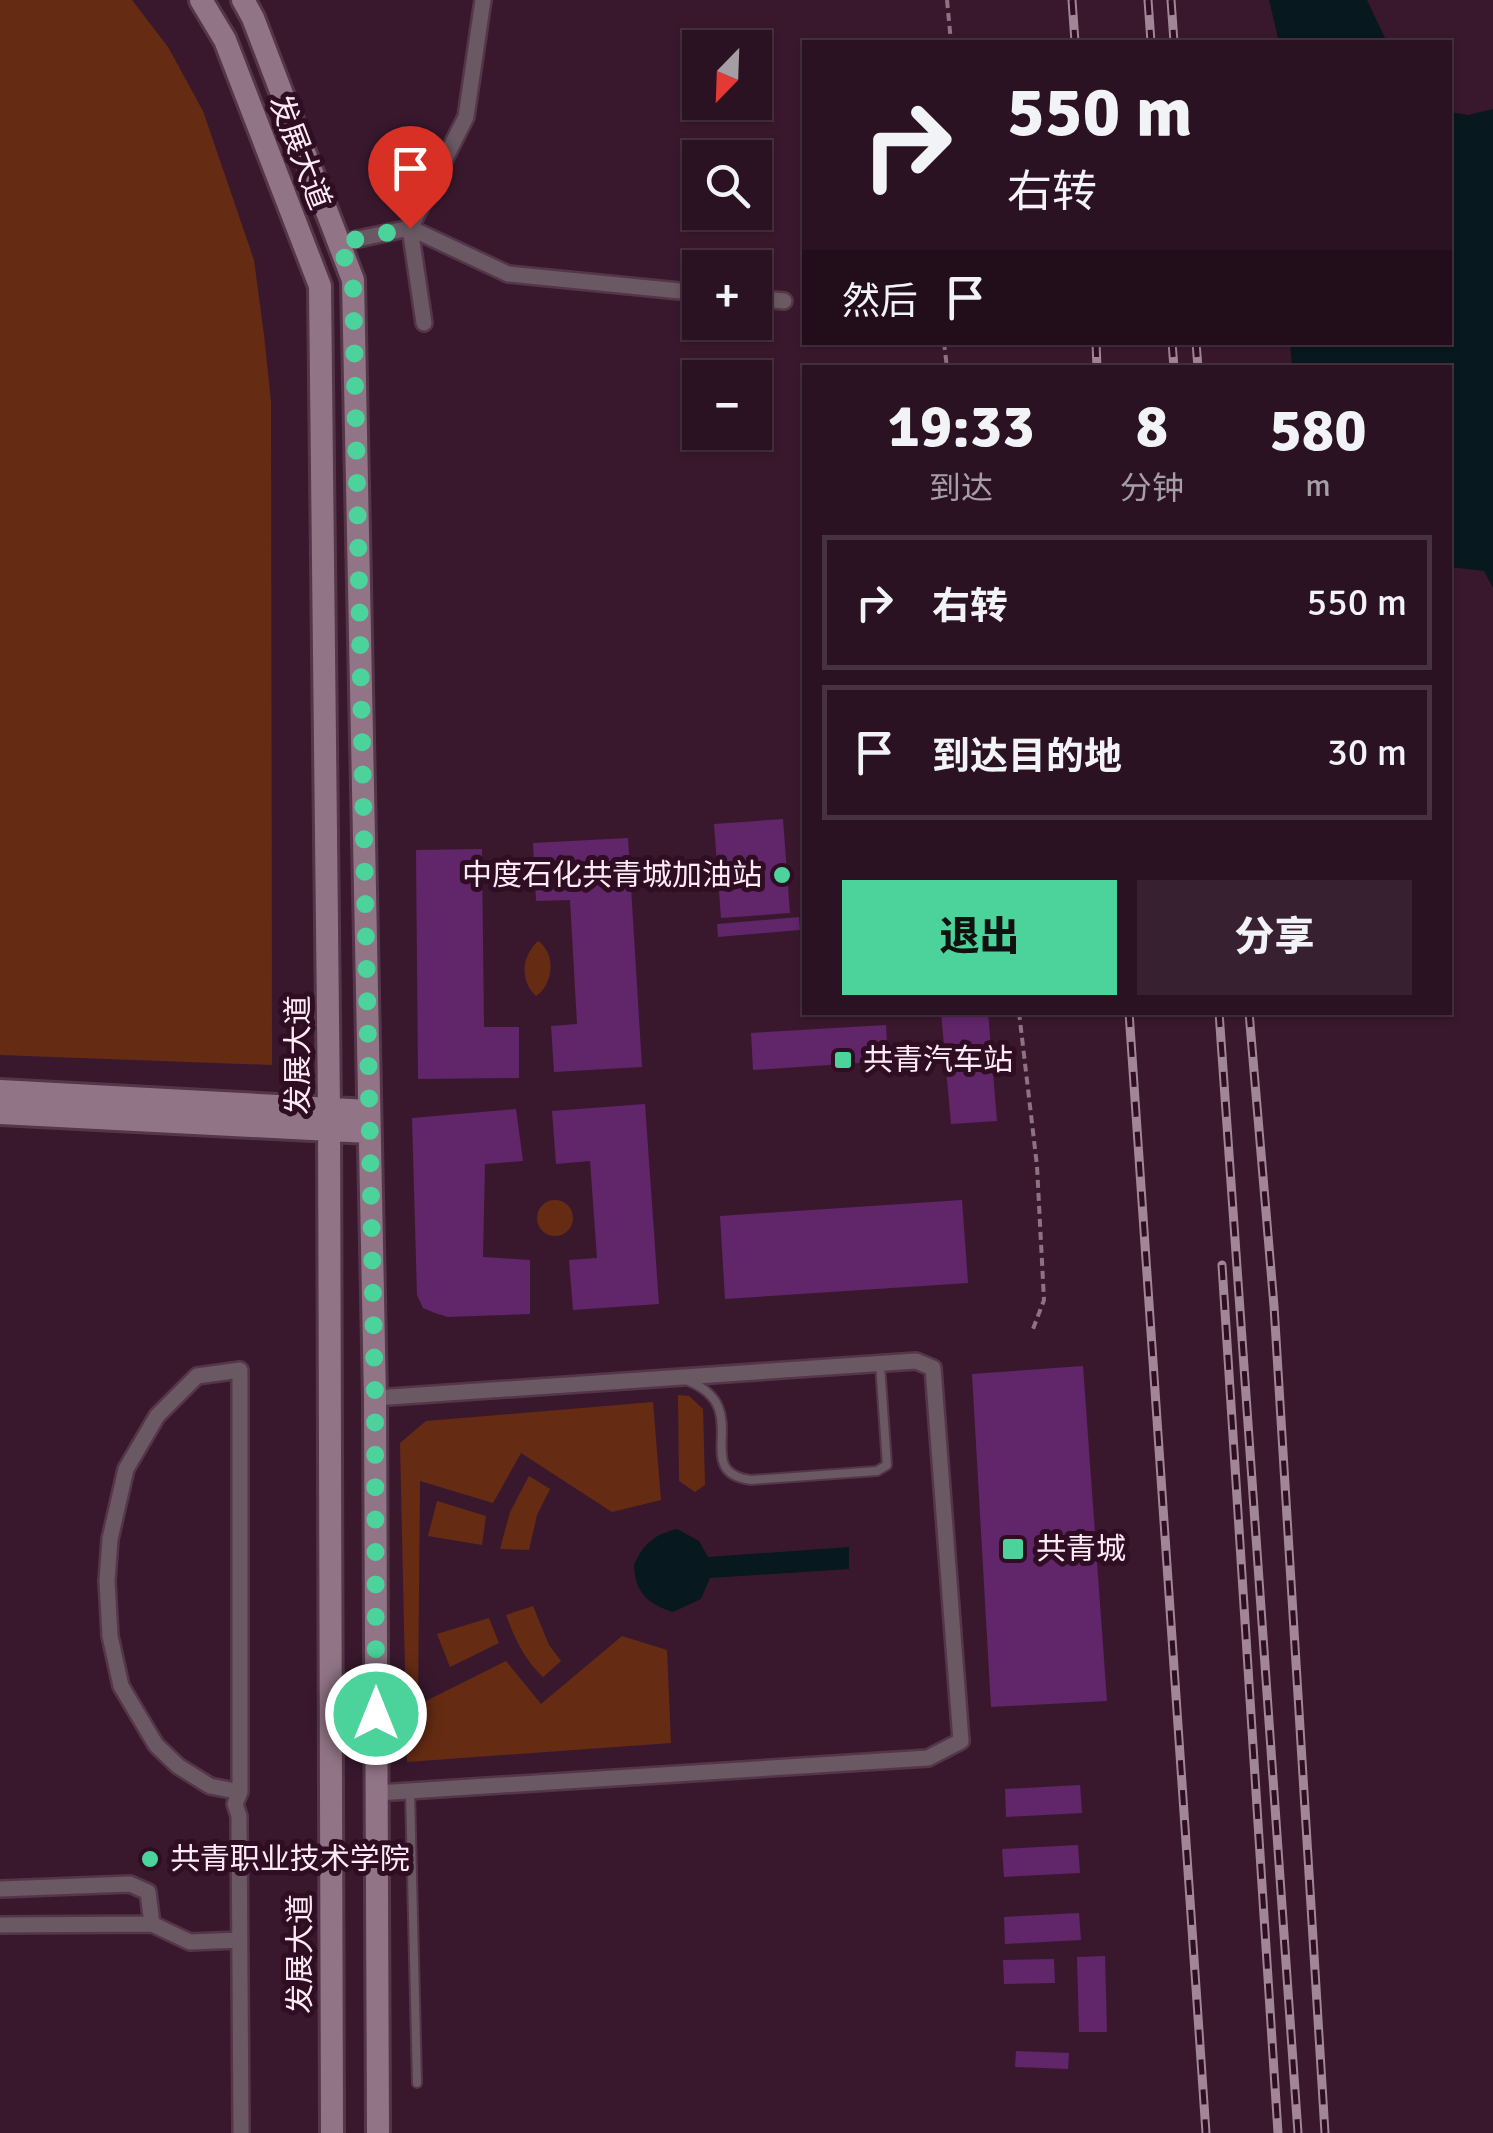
<!DOCTYPE html>
<html lang="zh">
<head>
<meta charset="utf-8">
<style>
  body { margin:0; font-family:Signika,"Noto Sans SC",sans-serif; background:#37202f; color:#f1f3f6; height:100vh; display:flex; flex-direction:column; font-size:38px; white-space:nowrap }
  * { box-sizing:border-box; margin:0 }
  p { font-size:32px; color:#a69ea5 }
  .icon { flex:none; width:55px; height:55px; fill:none; stroke:currentColor; stroke-width:2; stroke-linecap:round; stroke-linejoin:round }
  .map { position:relative; flex:1; overflow:hidden }
  .drawer { position:absolute; left:802px; top:365px; width:650px; height:650px; display:flex; flex-direction:column; background:#2b1222; border-radius:0px; box-shadow:0 2px 8px #0004,0 0 0 2px #473240 }
  .drawer>* { flex:none }
  .guide { position:absolute; left:802px; top:40px; width:650px; height:305px; border-radius:0px; box-shadow:0 2px 8px #0004,0 0 0 2px #473240; background:#2b1222; color:#f1f3f6; overflow:hidden }
  .needle { width:65px; rotate:203deg }
  .controls { position:absolute; left:682px; top:30px; display:grid; gap:20px }
  .controls a { display:grid; place-items:center; width:90px; height:90px; border-radius:0px; background:#2b1222; box-shadow:0 2px 8px #0004,0 0 0 2px #473240; font-size:50px }
  .pin { position:absolute; display:grid; place-items:center; width:85px; height:85px; color:#fff; margin:-102px -42px; border-radius:50% 50% 50% 0; rotate:-45deg; box-shadow:0 0 10px #0007 }
  .pin .icon { rotate:45deg }
  .me { position:absolute; width:110px; margin:-55px; rotate:0deg; stroke-linejoin:round; filter:drop-shadow(0 0 8px #0008) }
  .turn { display:flex; align-items:center; gap:35px; height:210px; padding:0 40px; font-size:45px }
  .turn .icon { width:130px; height:130px; stroke-width:2.5 }
  .turn b { display:block; font-size:70px; line-height:85px }
  .then { display:flex; align-items:center; height:95px; padding:0 40px; background:#0003; gap:20px; font-size:38px }
  .eta { display:flex; justify-content:space-evenly; align-items:center; height:170px; text-align:center }
  .eta b { font-size:60px; font-weight:800; line-height:70px }
  .button { display:flex; gap:20px; margin-top:auto; padding:20px 40px }
  .button a { flex:1; height:115px; border-radius:0px; background:#4cd39b; color:#111; font-size:40px; font-weight:800; line-height:115px; text-align:center }
  .button a+a { background:#37202f; color:#f1f3f6 }
  ul { padding:0; list-style:none }
  li { display:flex; align-items:center; gap:30px; height:135px; margin:0 20px 15px; padding:0 20px; border:5px solid #473240; border-radius:0px }
  li div { flex:1 }
  li b { display:block; font-size:38px }
  li em { font-style:normal }
  .map>svg:first-child { display:block }
  .green { fill:#662c13 }
  .water { fill:#07181e }
  .building { fill:#61256a }
  .lines { fill:none; stroke-linecap:round; stroke-linejoin:round }
  .lane-casing { stroke:#54354a; stroke-width:12 }
  .street-casing { stroke:#54354a; stroke-width:20 }
  .secondary-casing { stroke:#54354a; stroke-width:28 }
  .path { stroke:#8d7284; stroke-width:4; stroke-dasharray:8 5; stroke-linecap:butt }
  .lane { stroke:#6a5863; stroke-width:8 }
  .street { stroke:#6a5863; stroke-width:15 }
  .secondary { stroke:#917586; stroke-width:22 }
  .rail-casing { stroke:#a08697; stroke-width:9 }
  .rail { stroke:#2f0e24; stroke-width:5; stroke-dasharray:15; stroke-linecap:butt }
  .route { stroke:#4cd39b; stroke-width:18; stroke-dasharray:0 32.4 }
  .poi-dot { fill:#4cd39b; stroke:#2f0e24; stroke-width:4 }
  .labels { text-anchor:middle; stroke-width:10; stroke-linejoin:round; paint-order:stroke }
  .street-label { font-size:30px; fill:#fdeaf5; stroke:#2f0e24 }
  .poi-label { font-size:30px; fill:#fdeaf5; stroke:#2f0e24; text-anchor:start }
</style>
</head>
<body>
<div class="map">
<svg width="1493" height="2133" viewBox="0 0 1493 2133">
  <rect width="100%" height="100%" fill="#39182e"/>
  <!-- green -->
  <path class="green" d="M0,0H132L168,47L203,111L254,260L264,335L271,402L272,1065L0,1055Z
    M538,941C556,953 554,984 536,996C519,980 522,956 538,941Z
    M537 1218a18 18 0 1 1 36 0a18 18 0 1 1-36 0Z
    M678,1395L689,1396L703,1409L705,1485L695,1492L679,1481Z
    M653,1402L661,1500L612,1512L521,1453L493,1503L420,1481L418,1705L506,1661L541,1704L622,1636L667,1650L671,1743L407,1762L400,1443L426,1421Z
    M529,1476L550,1489L537,1515L529,1550L500,1549L510,1512Z
    M437,1501L486,1516L482,1545L428,1536Z
    M533,1606L549,1645L561,1661L543,1677C524,1659 515,1639 506,1615Z
    M489,1618L499,1643L450,1667L437,1634Z"/>
  <!-- water -->
  <path class="water" d="M1269,0H1367L1387,42H1279Z
    M1493,109V588L1484,571L1450,567V368L1292,367L1290,343L1450,342V112L1468,115Z
    M677,1529L699,1541L708,1557L849,1547V1569L710,1578L701,1599L673,1612C647,1604 635,1592 634,1565C643,1544 655,1534 677,1529Z"/>
  <!-- building -->
  <path class="building" d="M783,819L790,913L721,918L714,824Z
    M628,838L642,1067L554,1072L551,1026L577,1024L570,900L536,901L533,843Z
    M482,849L484,1027H519V1078L418,1079L416,850Z
    M799,917L800,930L718,937L717,924Z
    M941,1012H988L997,1121L951,1124Z
    M886,1025L888,1061L753,1070L751,1033Z
    M645,1104L659,1304L573,1310L569,1260L597,1258L590,1161L556,1164L552,1111Z
    M516,1109L523,1161L485,1164L483,1257L530,1260V1314L448,1317L435,1313L423,1308L417,1295L412,1118Z
    M962,1200L968,1283L725,1299L720,1216Z
    M1083,1366L1107,1701L991,1707L972,1374Z
    M1080,1785L1082,1813L1006,1817L1005,1789Z
    M1078,1845L1080,1873L1004,1877L1002,1849Z
    M1079,1913L1081,1940L1005,1944L1004,1917Z
    M1105,1956L1107,2032H1079L1077,1957Z
    M1054,1959L1055,1983L1004,1984L1003,1960Z
    M1016,2051L1069,2053L1068,2069L1015,2067Z"/>
  <g class="lines">
    <!-- lane casing -->
    <g class="lane-casing">
      <path id="lane" d="M688,1381C757,1408 688,1472 751,1480L877,1471L887,1465L880,1364
        M410,1791L417,2083"/>
    </g>
    <!-- street casing -->
    <g class="street-casing">
      <path id="street" d="M410,228L508,274L700,293
        M410,228L424,323
        M339,243L410,228L466,117L483,0
        M755,298L784,301
        M375,1398L916,1361L933,1368L961,1741L928,1758L377,1793
        M240,1792L210,1786L178,1766L156,1745L121,1686L110,1636L107,1581L110,1539L126,1469L157,1416L197,1376L240,1370V1792L235,1804L239,1816L241,2133
        M0,1889L130,1884L148,1892L152,1924
        M0,1925L152,1924L190,1942L240,1940"/>
    </g>
    <!-- secondary casing -->
    <g class="secondary-casing">
      <path id="secondary" d="M201,0L225,40L320,286L329,1109L332,2133
        M243,0L253,18L353,280L375,1398L378,2133
        M0,1091L369,1111
        M0,1113L369,1132"/>
    </g>
    <!-- path -->
    <path class="path" d="M947,0L951,42
      M944,342L947,368
      M1019,1012L1037,1166L1044,1300L1033,1329"/>
    <!-- lane -->
    <use href="#lane" class="lane"/>
    <!-- street -->
    <use href="#street" class="street"/>
    <!-- secondary -->
    <use href="#secondary" class="secondary"/>
    <!-- rail casing -->
    <g class="rail-casing">
      <path id="rail" d="M1072,0L1075,42
        M1148,0L1151,42
        M1171,0L1174,42
        M1096,342L1097,368
        M1172,342L1174,368
        M1196,342L1198,368
        M1129,1012L1206,2133
        M1219,1012L1298,2133
        M1249,1012L1274,1306L1325,2133
        M1222,1265L1278,2133"/>
    </g>
    <!-- rail -->
    <use href="#rail" class="rail"/>
  </g>
  <g class="lines">
    <!-- route -->
    <path class="route" d="M376,1714L375,1398L353,280L339,243L410,228"/>
  </g>
  <!-- markers -->
  <g class="poi-dot">
    <circle cx="782" cy="875" r="10"/>
    <rect x="833" y="1050" width="20" height="20" rx="5"/>
    <rect x="1001" y="1537" width="24" height="24" rx="5"/>
    <circle cx="150" cy="1859" r="10"/>
  </g>
  <g class="labels">
    <!-- street labels -->
    <g class="street-label">
      <text transform="translate(300 152) rotate(69)" y="10">发展大道</text>
      <text transform="translate(298 1055) rotate(-90)" y="10">发展大道</text>
      <text transform="translate(300 1954) rotate(-90)" y="10">发展大道</text>
    </g>
    <!-- poi labels -->
    <g class="poi-label">
      <text x="762" y="885" text-anchor="end">中度石化共青城加油站</text>
      <text x="863" y="1070">共青汽车站</text>
      <text x="1036" y="1559">共青城</text>
      <text x="170" y="1869">共青职业技术学院</text>
    </g>
  </g>
</svg>
<div class="controls">
<a><svg class="needle" viewBox="-14 -14 28 28"><path d="M0-13l5 13h-10z" fill="#e53935"/><path d="M0 13l5-13h-10z" fill="#a69ea5"/></svg></a>
<a><svg class="icon" aria-label="search" viewBox="0 0 24 24"><circle cx="10" cy="10" r="6"/><path d="M15 15l6 6"/></svg></a>
<a>+</a>
<a>−</a>
</div>
<div class="pin" style="left:410px;top:228px;background:#d93025"><svg class="icon" aria-label="arrive" viewBox="0 0 24 24"><path d="M6 21V4h12l-3 4 3 4H6"/></svg></div>
<svg class="me" style="left:376px;top:1714px" viewBox="-20 -20 40 40"><circle r="17" fill="#4cd39b" stroke="#fff" stroke-width="3"/><path d="M0-11L8 9 0 5-8 9z" fill="#fff"/></svg>
<div class="guide">
<div class="turn"><svg class="icon" aria-label="right" viewBox="0 0 24 24"><path d="M7 20v-9h11M14 6l5 5-5 5"/></svg><div><b>550 m</b>右转</div></div>
<div class="then">然后<svg class="icon" aria-label="arrive" viewBox="0 0 24 24"><path d="M6 21V4h12l-3 4 3 4H6"/></svg></div>
</div>
<section class="drawer">
<div class="eta">
<div><b>19:33</b><p>到达</p></div>
<div><b>8</b><p>分钟</p></div>
<div><b>580</b><p>m</p></div>
</div>
<ul>
<li><svg class="icon" aria-label="right" viewBox="0 0 24 24"><path d="M7 20v-9h11M14 6l5 5-5 5"/></svg><div><b>右转</b></div><em>550 m</em></li>
<li><svg class="icon" aria-label="arrive" viewBox="0 0 24 24"><path d="M6 21V4h12l-3 4 3 4H6"/></svg><div><b>到达目的地</b></div><em>30 m</em></li>
</ul>
<div class="button"><a>退出</a><a>分享</a></div>
</section>
</div>
</body>
</html>
